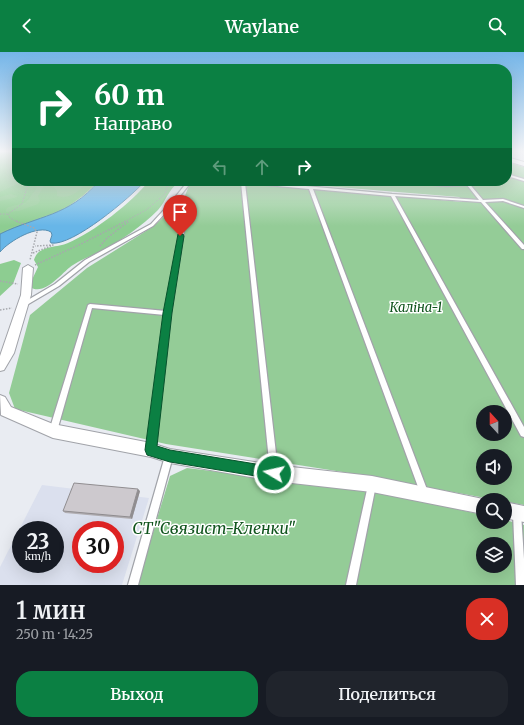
<!DOCTYPE html>
<html lang="ru">
<head>
<meta charset="utf-8">
<style>
  body { margin:0; font-family:Merriweather,serif; background:#20242c; color:#f1f3f6; height:100vh; display:flex; flex-direction:column; font-size:15px; white-space:nowrap }
  * { box-sizing:border-box; margin:0 }
  p { font-size:13px; color:#9ea1a6 }
  .icon { flex:none; width:22px; height:22px; fill:none; stroke:currentColor; stroke-width:2; stroke-linecap:round; stroke-linejoin:round }
  .map { position:relative; height:533px; overflow:hidden }
  .panel { display:flex; flex-direction:column; background:#171b24; flex:1 }
  .panel>* { flex:none }
  .guide { position:absolute; left:12px; top:12px; width:500px; height:122px; border-radius:16px; box-shadow:0 4px 16px #0002; background:#0b8043; color:#fff; overflow:hidden }
  .needle { width:26px; rotate:339deg }
  .fabs { position:absolute; left:476px; top:353px; display:grid; gap:8px }
  .fabs a { display:grid; place-items:center; width:36px; height:36px; border-radius:50%; background:#171b24; box-shadow:0 4px 16px #0002; font-size:20px }
  .speed { position:absolute; left:12px; top:469px; display:flex; gap:8px; font-size:20px; font-weight:700; text-align:center }
  .speed>* { display:grid; place-content:center; width:52px; height:52px; border-radius:50%; background:#171b24; box-shadow:0 4px 16px #0002; line-height:1 }
  .speed small { font-size:10px; font-weight:400 }
  .speed .limit { border:6px solid #d22; background:#fff; color:#111 }
  .pin { position:absolute; display:grid; place-items:center; width:34px; height:34px; color:#fff; margin:-41px -17px; border-radius:50% 50% 50% 0; rotate:-45deg; box-shadow:0 0 4px #0007 }
  .pin .icon { rotate:45deg }
  .me { position:absolute; width:44px; margin:-22px; rotate:279deg; stroke-linejoin:round; filter:drop-shadow(0 0 3px #0008) }
  .turn { display:flex; align-items:center; gap:14px; height:84px; padding:0 16px; font-size:18px }
  .turn .icon { width:52px; height:52px; stroke-width:2.5 }
  .turn b { display:block; font-size:28px; line-height:34px }
  .lanes { display:flex; align-items:center; height:38px; padding:0 16px; background:#0003; justify-content:center; gap:20px; direction:ltr }
  .lanes .off { opacity:.35 }
  .round { display:grid; place-items:center; flex:none; width:42px; height:42px; border-radius:16px; background:#20242c }
  .head { display:flex; align-items:center; justify-content:space-between; height:68px; padding:0 16px }
  h1 { font-size:24px; font-weight:600; line-height:30px }
  .primary-button { display:flex; gap:8px; margin-top:auto; padding:8px 16px }
  .primary-button a { flex:1; height:46px; border-radius:16px; background:#0b8043; color:#fff; font-size:16px; font-weight:600; line-height:46px; text-align:center }
  .primary-button a+a { background:#20242c; color:#f1f3f6 }
  header { display:flex; justify-content:space-between; align-items:center; height:52px; padding:0 16px; background:#0b8043; color:#fff; font-size:18px; font-weight:600 }
  .map>svg:first-child { display:block }
  .built { fill:#dbe0ee; fill-rule:evenodd }
  .green { fill:#94cc97; fill-rule:evenodd }
  .forest { fill:#8dcd91 }
  .water { fill:#67b6e8; stroke:#578eb2 }
  .lines { fill:none; stroke-linecap:round; stroke-linejoin:round }
  .service-casing { stroke:#a1a3a9; stroke-width:2.5 }
  .minor-casing { stroke:#a1a3a9; stroke-width:2 }
  .path-far1 { stroke:#a6a8ad; stroke-width:1; stroke-dasharray:1.5 1.5; stroke-linecap:butt }
  .path { stroke:#a6a8ad; stroke-width:1.5; stroke-dasharray:1.5 1.5; stroke-linecap:butt }
  .service { fill:#fff; fill-rule:evenodd }
  .minor { fill:#fff; fill-rule:evenodd }
  .wall { fill:#b0adb1 }
  .shaded-wall { fill:#908d90 }
  .building { fill:#cdc9ce; stroke:#908d90 }
  .route { fill:#0b8043; stroke:#07532c }
  .labels { text-anchor:middle; stroke-width:3; stroke-linejoin:round; paint-order:stroke }
  .park-label { font-size:13px; font-style:italic; fill:#10541d; stroke:#fff }
  .near-park-label { font-size:16px; font-style:italic; fill:#10541d; stroke:#fff }
</style>
</head>
<body>
<header><svg class="icon" aria-label="back" viewBox="0 0 24 24"><path d="M15 5l-7 7 7 7"/></svg>Waylane<svg class="icon" aria-label="search" viewBox="0 0 24 24"><circle cx="10" cy="10" r="6"/><path d="M15 15l6 6"/></svg></header>
<div class="map">
<svg width="524" height="533" viewBox="0 0 524 533">
  <rect width="100%" height="100%" fill="#e9ecf2"/>
  <!-- built -->
  <path class="built" d="M42,433L149,446L122,533H0V515ZM21,478H55V512H21ZM81,478H115V512H81Z"/>
  <!-- green -->
  <path class="green" d="M0,100H17V129H99L84,143L64,158L0,182Z
    M507,110L524,115V453L349,421L166,392L15,357L9,341L30,263L87,216L154,174L184,146L191,129H220L464,150L459,145L263,129H439L452,134H474L470,129H507ZM483,360H505V382H483ZM483,404H505V426H483Z
    M187,416L380,440L483,463V470H505V468L524,473V533H137L170,424ZM483,492H505V514H483Z"/>
  <!-- forest -->
  <path class="forest" d="M30,129L37,131C36,139 37,136 32,142C24,156 20,150 7,156L6,158V160L19,159L38,152L40,149L38,144L47,129H53L52,133L57,139V144C71,148 80,138 88,129H97C66,164 39,163 0,180V149L14,146L18,144L11,142L0,145V140L17,132Z
    M149,129H180C167,139 167,148 158,158C142,174 121,189 101,199C92,204 82,207 73,213C63,219 45,245 30,235V232L38,215L34,208C38,193 57,196 68,191C94,180 131,151 149,129Z
    M14,208L21,211L13,232L0,244V212Z"/>
  <!-- water -->
  <path class="water" d="M99,129H145C131,145 72,195 51,191L50,189L52,183L51,180C38,172 9,189 0,200V182C39,163 68,165 99,129Z"/>
  <g class="lines">
    <!-- service casing -->
    <g class="service-casing">
      <path id="service" d="M507,122L524,127V129L507,124Z
        M188,129H192L176,149L188,153L171,261L155,398L154,401L151,402L148,401L147,398L165,263L92,256L57,379L56,381L53,382L50,381L49,379L88,253L90,252L166,259L184,154L175,151L153,174L89,210L59,234L25,254H21L20,253L21,252L55,232L85,208L151,172L173,148Z
        M236,129H250L392,142L479,148L467,133L446,134L402,130L400,129H414L446,132L465,131L463,129H467L483,148L503,147L524,154V156L503,149L485,150L524,193V197H522L481,150L395,144L524,375V385L521,384L391,144L313,137L428,440L427,443L424,444L421,443L309,137L245,131L278,419L277,422L274,423L271,422L270,419L241,130Z
        M169,400L172,401L173,404L138,533H128L165,404L166,401Z
        M372,429L375,430L376,433L356,533H346L368,433L369,430Z
        M517,457L520,458L521,461L524,507V533H516L513,461L514,458Z"/>
    </g>
    <!-- minor casing -->
    <g class="minor-casing">
      <path id="minor" d="M507,105L524,110V114L507,109Z
        M28,213L33,216L31,243L14,301L4,318L0,319V304L21,243L23,216Z
        M0,343L5,345L11,355L53,372L151,391L170,397L274,413L372,424L488,448H483V462L372,440L274,429L170,411L151,405L53,386L1,363Z
        M505,450L524,454V470L505,466Z"/>
    </g>
    <!-- path-far1 -->
    <path class="path-far1" d="M0,162H8
      M18,170L10,166L8,162L22,152L29,129
      M124,170L146,158L165,142L169,129"/>
    <!-- path -->
    <path class="path" d="M16,169L34,176L37,180L30,208
      M100,194L107,186L129,169
      M33,201L53,193L35,194
      M35,213L81,192L126,169
      M0,229L18,232
      M0,258L12,256"/>
    <!-- service -->
    <use href="#service" class="service"/>
    <!-- minor -->
    <use href="#minor" class="minor"/>
  </g>
  <!-- wall -->
  <path class="wall" d="M140,439L132,467L65,461L63,459Z"/>
  <!-- shaded-wall -->
  <path class="shaded-wall" d="M138,437L140,439L132,467L130,465Z"/>
  <!-- building -->
  <path class="building" d="M74,431L138,437L130,465L63,459Z"/>
  <!-- sky -->
  <linearGradient id="sky" x2="0" y2="1"><stop stop-color="#74b5e8"/><stop offset="0.57" stop-color="#f5f6f9"/><stop offset="1" stop-color="#f5f6f9" stop-opacity="0"/></linearGradient>
  <rect width="524" height="174" fill="url(#sky)"/>
  <!-- route -->
  <path class="route" d="M178,182H183L184,184L172,261L157,394L170,398L274,415L279,417L280,421L279,425L274,427L170,410L147,403L145,398L163,261Z"/>
  <g class="labels">
    <!-- park labels -->
    <g class="park-label">
      <text x="416" y="260">Каліна-1</text>
    </g>
    <!-- near-park labels -->
    <g class="near-park-label">
      <text x="214" y="482">СТ"Связист-Кленки"</text>
    </g>
  </g>
</svg>
<div class="fabs">
<a><svg class="needle" viewBox="-14 -14 28 28"><path d="M0-13l5 13h-10z" fill="#e53935"/><path d="M0 13l5-13h-10z" fill="#9ea1a6"/></svg></a>
<a><svg class="icon" aria-label="sound" viewBox="0 0 24 24"><path d="M4 9h4l5-4v14l-5-4H4zM17 9q2 3 0 6"/></svg></a>
<a><svg class="icon" aria-label="search" viewBox="0 0 24 24"><circle cx="10" cy="10" r="6"/><path d="M15 15l6 6"/></svg></a>
<a><svg class="icon" aria-label="layers" viewBox="0 0 24 24"><path d="M12 4l9 5-9 5-9-5zM3 14l9 5 9-5"/></svg></a>
</div>
<div class="speed"><div>23<small>km/h</small></div><div class="limit">30</div></div>
<div class="pin" style="left:180px;top:184px;background:#d93025"><svg class="icon" aria-label="arrive" viewBox="0 0 24 24"><path d="M6 21V4h12l-3 4 3 4H6"/></svg></div>
<svg class="me" style="left:274px;top:421px" viewBox="-20 -20 40 40"><circle r="17" fill="#0b8043" stroke="#fff" stroke-width="3"/><path d="M0-11L8 9 0 5-8 9z" fill="#fff"/></svg>
<div class="guide">
<div class="turn"><svg class="icon" aria-label="right" viewBox="0 0 24 24"><path d="M7 20v-9h11M14 6l5 5-5 5"/></svg><div><b>60 m</b>Направо</div></div>
<div class="lanes"><svg class="icon off" aria-label="left" viewBox="0 0 24 24"><path d="M17 20v-9H6M10 6l-5 5 5 5"/></svg><svg class="icon off" aria-label="ahead" viewBox="0 0 24 24"><path d="M12 20V5M6 11l6-6 6 6"/></svg><svg class="icon" aria-label="right" viewBox="0 0 24 24"><path d="M7 20v-9h11M14 6l5 5-5 5"/></svg></div>
</div>
</div>
<section class="panel">
<div class="head"><div><h1>1 мин</h1><p>250 m · 14:25</p></div><a class="round" style="background:#d93025;color:#fff"><svg class="icon" aria-label="close" viewBox="0 0 24 24"><path d="M6 6l12 12M18 6L6 18"/></svg></a></div>
<div class="primary-button"><a>Выход</a><a>Поделиться</a></div>
</section>
</body>
</html>
